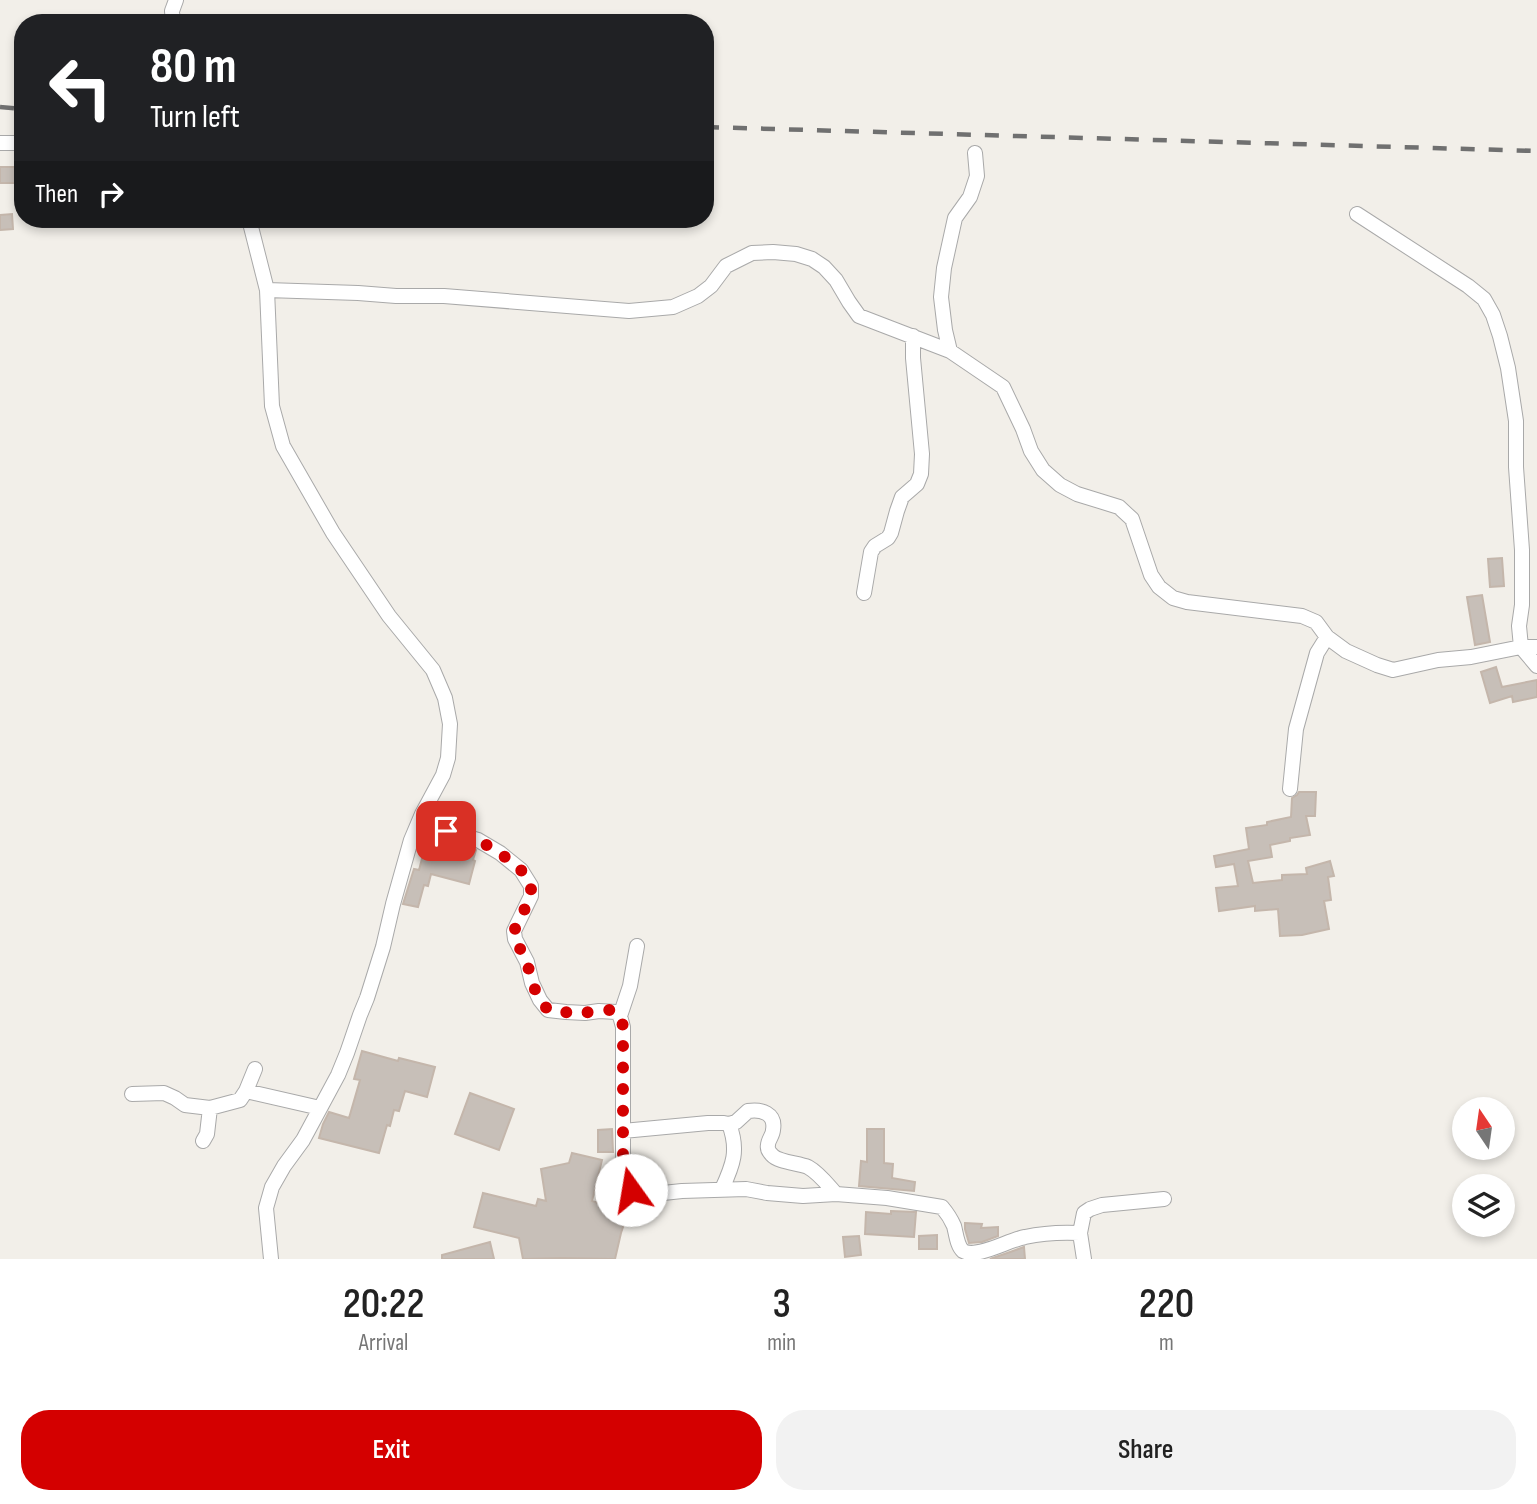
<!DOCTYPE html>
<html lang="en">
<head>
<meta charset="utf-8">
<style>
  body { margin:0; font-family:"Sofia Sans Condensed",sans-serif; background:#f2f2f2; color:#222; height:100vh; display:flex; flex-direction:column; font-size:26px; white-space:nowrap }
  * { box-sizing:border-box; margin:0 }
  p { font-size:23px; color:#767676 }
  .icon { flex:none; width:38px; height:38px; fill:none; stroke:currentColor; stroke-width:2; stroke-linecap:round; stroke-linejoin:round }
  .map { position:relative; height:1259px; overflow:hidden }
  .sheet { display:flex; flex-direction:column; background:#fff; flex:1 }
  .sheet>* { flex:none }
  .banner { position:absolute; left:14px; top:14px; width:700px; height:214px; border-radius:28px; box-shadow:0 4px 10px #0003; background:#202124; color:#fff; overflow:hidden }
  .needle { width:46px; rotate:347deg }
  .controls { position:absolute; left:1452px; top:1097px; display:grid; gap:14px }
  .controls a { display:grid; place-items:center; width:63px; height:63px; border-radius:50%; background:#fff; box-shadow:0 4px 10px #0003; font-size:35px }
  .pin { position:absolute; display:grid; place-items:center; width:60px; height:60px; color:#fff; margin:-30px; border-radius:14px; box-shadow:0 4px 10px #0006 }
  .me { position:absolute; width:77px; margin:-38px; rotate:347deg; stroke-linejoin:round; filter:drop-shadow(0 0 5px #0008) }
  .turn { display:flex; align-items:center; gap:24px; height:147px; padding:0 21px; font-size:32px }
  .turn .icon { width:91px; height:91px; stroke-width:2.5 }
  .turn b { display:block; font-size:49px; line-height:60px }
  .then { display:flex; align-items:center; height:66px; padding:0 21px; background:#0003; gap:14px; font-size:26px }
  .eta { display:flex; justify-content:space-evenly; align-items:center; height:119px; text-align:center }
  .eta b { font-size:42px; font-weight:600; line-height:49px }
  .action { display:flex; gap:14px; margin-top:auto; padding:14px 21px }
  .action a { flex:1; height:80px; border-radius:28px; background:#d40000; color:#fff; font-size:28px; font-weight:600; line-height:80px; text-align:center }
  .action a+a { background:#f2f2f2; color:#222 }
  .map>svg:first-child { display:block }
  .building { fill:#c7bfb8; stroke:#c4b6ab; stroke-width:2 }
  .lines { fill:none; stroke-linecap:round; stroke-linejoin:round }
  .minor-casing { stroke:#a9a9a9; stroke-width:16 }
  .minor { stroke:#fff; stroke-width:14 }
  .rail { stroke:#707070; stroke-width:4.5; stroke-dasharray:14 14; stroke-linecap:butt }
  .route { stroke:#d40000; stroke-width:12; stroke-dasharray:0 21.6 }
</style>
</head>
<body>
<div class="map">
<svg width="1537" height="1259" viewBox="0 0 1537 1259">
  <rect width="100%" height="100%" fill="#f2efe9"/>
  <!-- building -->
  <path class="building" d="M0,167H23V183H0Z
    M12,214L13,229L0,230V215Z
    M1502,558L1504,586L1490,587L1488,559Z
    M1482,595L1490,642L1475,645L1467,597Z
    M1496,667L1502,687L1537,680V697L1513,702L1512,696L1490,703L1481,672Z
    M1299,792H1316L1315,816H1306L1310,835L1290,838V841L1270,845L1272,857L1248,861L1253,883L1282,880V875L1307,874L1306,868L1330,861L1334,876L1328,877L1331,900L1324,901L1329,929L1302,935L1280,936L1278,909L1255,911V906L1219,911L1216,888L1238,886L1234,864L1216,867L1214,856L1249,849L1246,828L1267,825V822L1291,817L1292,798L1297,795Z
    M428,836L474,849L476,850L473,860L475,861L469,884L431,874L428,886L424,885L418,907L403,904L414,869L419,870Z
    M362,1051L398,1061L399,1058L435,1067L427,1097L405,1091L399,1111L394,1110L390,1126L387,1125L379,1153L319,1138L323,1124L329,1112L349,1118L360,1080L354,1079Z
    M470,1093L514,1109L499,1150L455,1134Z
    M612,1129L613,1152H598V1130Z
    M867,1129H884V1163L893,1164L892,1178L915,1182L914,1191L859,1186L861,1161L867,1162Z
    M572,1153L602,1160L592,1201L628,1212L621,1233L615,1259L562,1258L523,1259L519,1238L474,1227L483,1193L536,1206L538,1199L546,1201L541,1169L569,1163Z
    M891,1211L916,1212L914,1237L865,1234L866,1212L891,1214Z
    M965,1223L982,1224L981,1228L998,1227V1236L982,1242L969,1243L965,1229Z
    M937,1235V1249H919V1236Z
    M859,1236L861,1255L845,1257L843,1237Z
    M490,1242L494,1259H442V1255Z
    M1024,1247L1025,1259H990L1013,1251Z"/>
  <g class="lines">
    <!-- minor casing -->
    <g class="minor-casing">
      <path id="minor" d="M173,23L172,11L176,0
        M0,143H23
        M1357,214L1468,286L1484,299L1493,315L1500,336L1508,368L1516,421V467L1522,550V605L1519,626L1521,647L1537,666
        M249,219L267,290L272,406L283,446L333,533L389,616L433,670L445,698L450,724L448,758L443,775L422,814L411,840L393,904L383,947L367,998L360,1015L347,1053L338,1075L303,1140L284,1166L272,1187L266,1208L271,1259
        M267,290L358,293L396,296H444L629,311L673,307L698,296L711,286L726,266L752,253L773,252L796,254L812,259L824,267L836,280L849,302L859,316L950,351L1003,387L1023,429L1031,451L1043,470L1060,485L1077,494L1119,507L1132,519L1151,575L1159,587L1173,598L1187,602L1302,616L1316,622L1327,637L1346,651L1377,665L1393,670L1438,660L1471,657L1521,647H1537
        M950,351L945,330L941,297L944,268L955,218L970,197L977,176L975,153
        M864,593L871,552L875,546L888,538L891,533L897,511L902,497L917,484L921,474L922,454L913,358V336
        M1290,789L1296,729L1317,653L1327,637
        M419,823L478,840L500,853L521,870L531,886V896L514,931L515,939L527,962L532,983L540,1000L548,1010L566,1012L585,1013L599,1011L616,1012L620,1016L623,1027V1161L625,1177L631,1190L644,1194H654L682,1191L746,1189L767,1193L803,1196L836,1194L887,1198L942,1207C947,1213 951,1219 954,1226C956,1233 957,1246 963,1251C977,1259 1008,1240 1025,1237C1043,1233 1061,1232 1080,1233L1084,1259
        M620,1016L630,986L637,946
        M255,1069L246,1091L320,1108
        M132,1094L164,1093L175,1098L185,1105L210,1108L240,1100L246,1091
        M623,1131L708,1123H724L729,1124L736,1122L748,1111C761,1109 776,1113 773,1130C773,1135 768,1140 768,1145C767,1149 769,1152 772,1155C778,1162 798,1163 808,1167C819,1173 828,1185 836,1194
        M203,1141L207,1134L210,1108
        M722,1189C733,1165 739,1150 729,1124
        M1080,1233L1084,1213L1090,1209L1102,1205L1164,1199"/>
    </g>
    <!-- minor -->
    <use href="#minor" class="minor"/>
    <!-- rail -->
    <path class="rail" d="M0,107L23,109
      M705,127L1537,151"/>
  </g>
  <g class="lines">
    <!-- route -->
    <path class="route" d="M446,831L478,840L500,853L521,870L531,886V896L514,931L515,939L527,962L532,983L540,1000L548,1010C560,1012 571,1013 582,1013C593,1012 607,1007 616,1012C622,1015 622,1022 623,1027V1161L625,1177L631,1190"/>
  </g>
</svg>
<div class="controls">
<a><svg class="needle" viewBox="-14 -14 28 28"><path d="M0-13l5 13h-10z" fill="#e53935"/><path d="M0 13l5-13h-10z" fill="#767676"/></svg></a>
<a><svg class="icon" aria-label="layers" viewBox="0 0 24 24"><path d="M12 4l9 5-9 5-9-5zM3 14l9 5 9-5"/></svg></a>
</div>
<div class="pin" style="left:446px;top:831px;background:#d93025"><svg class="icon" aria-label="arrive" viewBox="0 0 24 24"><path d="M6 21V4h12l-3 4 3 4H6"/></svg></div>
<svg class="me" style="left:631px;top:1190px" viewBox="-20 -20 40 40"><circle r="19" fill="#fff"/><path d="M0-13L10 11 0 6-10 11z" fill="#d40000"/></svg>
<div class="banner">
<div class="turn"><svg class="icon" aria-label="left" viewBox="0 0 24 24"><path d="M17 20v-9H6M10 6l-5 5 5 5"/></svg><div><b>80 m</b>Turn left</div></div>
<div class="then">Then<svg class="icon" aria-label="right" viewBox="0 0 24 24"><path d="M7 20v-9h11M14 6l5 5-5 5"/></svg></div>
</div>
</div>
<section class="sheet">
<div class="eta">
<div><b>20:22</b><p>Arrival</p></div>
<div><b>3</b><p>min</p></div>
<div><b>220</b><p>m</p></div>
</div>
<div class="action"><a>Exit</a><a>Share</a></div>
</section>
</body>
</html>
